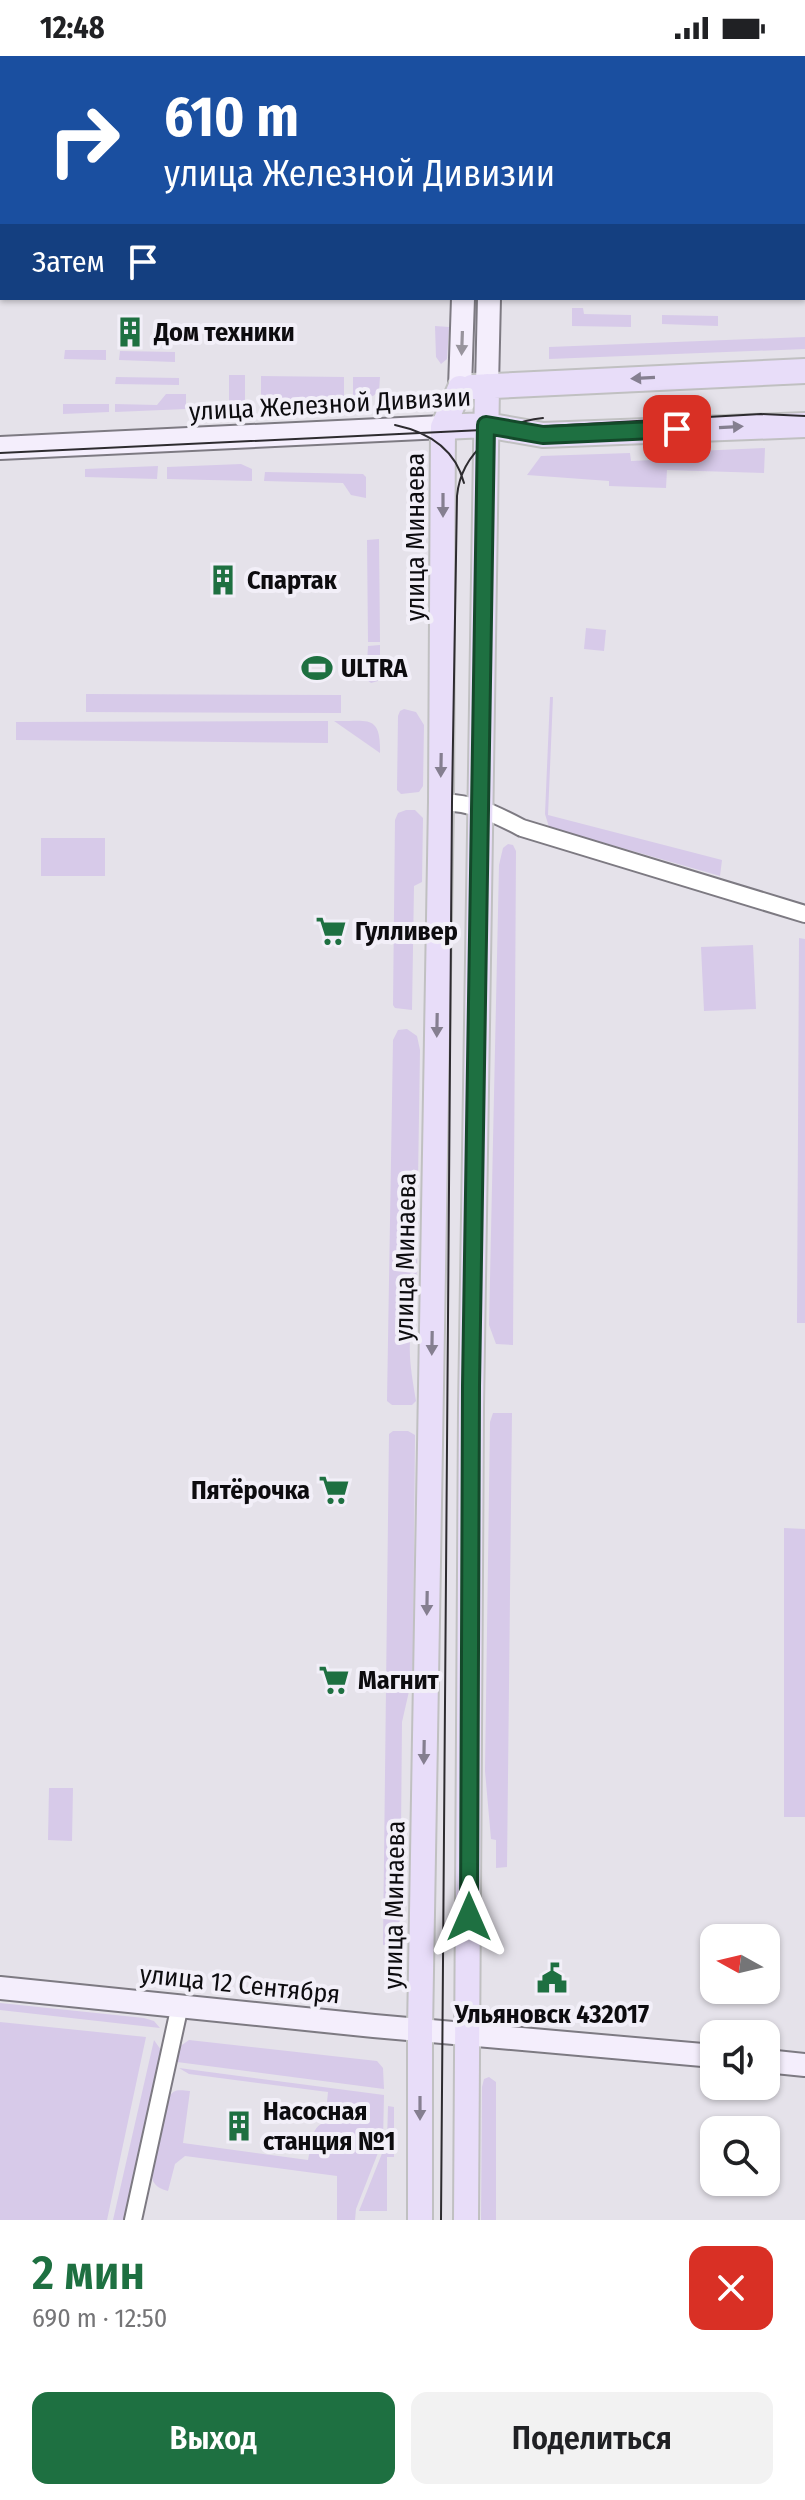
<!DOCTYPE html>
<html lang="ru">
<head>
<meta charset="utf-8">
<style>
  body { margin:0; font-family:"Fira Sans Condensed",sans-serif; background:#f2f2f2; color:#202124; height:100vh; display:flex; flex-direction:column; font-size:30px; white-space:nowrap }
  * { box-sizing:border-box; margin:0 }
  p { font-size:26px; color:#757577 }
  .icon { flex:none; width:44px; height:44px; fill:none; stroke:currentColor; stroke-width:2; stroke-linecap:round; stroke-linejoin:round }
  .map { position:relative; height:2164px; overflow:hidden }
  .drawer { display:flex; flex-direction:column; background:#fff; flex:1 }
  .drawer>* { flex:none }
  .hud { position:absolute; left:0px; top:0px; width:806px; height:244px; box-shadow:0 2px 6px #0004; background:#1a4fa0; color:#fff; overflow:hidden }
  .needle { width:52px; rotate:278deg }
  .controls { position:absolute; left:700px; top:1868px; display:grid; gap:16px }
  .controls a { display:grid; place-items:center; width:80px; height:80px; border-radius:16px; background:#fff; box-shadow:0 2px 6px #0004; font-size:40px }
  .pin { position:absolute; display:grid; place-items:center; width:68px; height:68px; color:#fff; margin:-34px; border-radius:16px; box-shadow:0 4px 12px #0006 }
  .me { position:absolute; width:88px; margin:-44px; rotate:0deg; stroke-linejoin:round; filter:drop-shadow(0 0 6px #0008) }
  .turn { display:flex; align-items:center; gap:28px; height:168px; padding:0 32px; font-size:36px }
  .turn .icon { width:104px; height:104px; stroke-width:2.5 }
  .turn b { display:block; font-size:56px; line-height:68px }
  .then { display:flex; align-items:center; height:76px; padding:0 32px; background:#0003; gap:16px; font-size:30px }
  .round { display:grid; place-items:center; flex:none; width:84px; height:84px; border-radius:16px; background:#f2f2f2 }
  .headline { display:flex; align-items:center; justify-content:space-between; height:136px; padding:0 32px }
  h1 { font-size:48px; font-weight:600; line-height:60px; color:#1e7041 }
  .primary-button { display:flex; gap:16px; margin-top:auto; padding:16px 32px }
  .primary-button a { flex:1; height:92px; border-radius:16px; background:#1e7041; color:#fff; font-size:32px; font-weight:600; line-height:92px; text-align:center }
  .primary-button a+a { background:#f2f2f2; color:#202124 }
  .status { display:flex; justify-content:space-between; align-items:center; height:56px; padding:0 40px; background:#fff; direction:ltr }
  .status svg { height:22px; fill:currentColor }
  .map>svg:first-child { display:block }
  .green { fill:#d7cae9 }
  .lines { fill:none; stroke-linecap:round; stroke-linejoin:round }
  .street-casing { stroke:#7d7a82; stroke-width:20 }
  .secondary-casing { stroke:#7d7a82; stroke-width:26 }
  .primary-casing { stroke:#c0c0c1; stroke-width:28 }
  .street { stroke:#fff; stroke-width:16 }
  .secondary { stroke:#f4eefc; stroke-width:22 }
  .primary { stroke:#e8ddf9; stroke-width:24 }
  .tram { stroke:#2d2b2f; stroke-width:2 }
  .oneway { fill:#98949d }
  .oneway2 { fill:#857f90 }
  .route-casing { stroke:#14492a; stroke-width:20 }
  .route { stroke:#1e7041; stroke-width:14 }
  .labels { text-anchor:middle; stroke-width:8; stroke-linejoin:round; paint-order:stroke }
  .poi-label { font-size:26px; font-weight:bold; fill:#0d0c0f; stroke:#f2eff8; text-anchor:start }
  .street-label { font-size:26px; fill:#0d0c0f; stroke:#f2eff8 }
</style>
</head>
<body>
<div class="status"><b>12:48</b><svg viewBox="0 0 49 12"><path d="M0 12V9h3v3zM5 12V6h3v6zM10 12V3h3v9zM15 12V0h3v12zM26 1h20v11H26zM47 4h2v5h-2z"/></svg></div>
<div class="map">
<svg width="805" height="2164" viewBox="0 0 805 2164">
  <rect width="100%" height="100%" fill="#e5e2ea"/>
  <!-- green -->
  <path class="green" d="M572,252H583L584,258L631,259V271L572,270Z
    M662,259L718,260V270L662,268Z
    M435,270L449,271L447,303L441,308L436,301Z
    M805,281V293L549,303V291Z
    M65,294H106V304L64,303Z
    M120,295L175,296V306L119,304Z
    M229,319H245V346L229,347Z
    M261,320L344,321V343L261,346Z
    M116,321L179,322V329L115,328Z
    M353,321H380L379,335L373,340L353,342Z
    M166,338H186V353L115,356V348L157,349Z
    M63,348H109V356L63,358Z
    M765,392L764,417L667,414L666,432L609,430V425L527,419L541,400L630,397L631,405L675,403V396Z
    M241,408L252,413V425L167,423V411Z
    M158,410L157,423L85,421V413Z
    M265,416L363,418L366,421V442L351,439L343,427L264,425Z
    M379,483L380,586H368L367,484Z
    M586,572L606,574L604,595L584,593Z
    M380,589V620L378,625L371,627L366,623L368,590Z
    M86,638L341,639V657L86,656Z
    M550,641H553L548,759L722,804L720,820L549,771L545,758Z
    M404,653L416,656L424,669L423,730L419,736L401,738L397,734L398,660L400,655Z
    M328,665V687L16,684V666Z
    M334,665C367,666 381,657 380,697Z
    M406,754H415L423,762L422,826L414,830L412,954L395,952L393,949L395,764L398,757Z
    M41,782H105V820H41Z
    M508,788L513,789L516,795L513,1289L496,1288L489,1269L499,809L503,792Z
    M799,882L805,883V1267H797Z
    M753,889L756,953L704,955L701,891Z
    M407,973L417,980L420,994L416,1257C405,1288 411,1313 416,1345L412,1349H392L387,1345L393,984L398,974Z
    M493,1357H512L507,1811L496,1812V1784L491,1783L485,1715L490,1366Z
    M393,1375H408L415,1379L413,1605L412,1622L402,1666L400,1888L383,1889L389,1378Z
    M784,1472L805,1473V1761H784Z
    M49,1732H73L72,1785L48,1784Z
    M0,1947L144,1962L154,1965L160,1972L0,1954Z
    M0,1966L146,1981L107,2164H0Z
    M154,1984L163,1997L125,2164H113Z
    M189,1984L377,2005L383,2012L384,2033L177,2006L179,1991Z
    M179,2012L384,2039L383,2084L356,2153L355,2164H337V2120L185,2100L175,2108L168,2135C161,2133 156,2131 153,2125C148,2112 165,2059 168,2043C173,2032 179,2034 190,2035L183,2087L308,2104C312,2090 309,2072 325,2066L328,2036L189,2018Z
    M489,2021L496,2026V2164H481L482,2031L484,2023Z
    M388,2050L394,2051V2101H387V2155H359L387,2085Z"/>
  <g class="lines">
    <!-- street casing -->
    <g class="street-casing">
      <path id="street" d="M441,746C474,747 493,757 522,772L805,858
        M133,2164L180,1949"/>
    </g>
    <!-- secondary casing -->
    <g class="secondary-casing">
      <path id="secondary" d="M467,2V0
        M496,2V0
        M487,330L489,242
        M460,332L463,242
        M0,392L443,371
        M0,1932L374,1970L714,2000
        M766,2005L805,2009"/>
    </g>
    <!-- primary casing -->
    <g class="primary-casing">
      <path id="primary" d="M472,331L805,315
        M443,371L486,369L543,379L805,369
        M420,2164V1974L441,746L443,371L460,332
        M466,2164L471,1352L487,330"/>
    </g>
    <!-- street -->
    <use href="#street" class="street"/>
    <!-- secondary -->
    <use href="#secondary" class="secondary"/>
    <!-- primary -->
    <use href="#primary" class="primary"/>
    <!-- tram -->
    <path class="tram" d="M395,369C428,376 455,392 464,427
      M531,371L761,358L805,360
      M0,397L503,373
      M441,2164L452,746L457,440C461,396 501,366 543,362"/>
  </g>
  <!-- one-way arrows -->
  <defs><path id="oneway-solid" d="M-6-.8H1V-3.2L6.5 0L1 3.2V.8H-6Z" transform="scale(2)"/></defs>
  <use class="oneway" href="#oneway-solid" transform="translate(462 287) rotate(92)"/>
  <g class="oneway2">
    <use href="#oneway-solid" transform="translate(643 322) rotate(177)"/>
    <use href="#oneway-solid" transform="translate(731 371) rotate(-3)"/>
    <use href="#oneway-solid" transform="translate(443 449) rotate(90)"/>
    <use href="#oneway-solid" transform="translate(441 709) rotate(91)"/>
    <use href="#oneway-solid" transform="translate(437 969) rotate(91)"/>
    <use href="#oneway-solid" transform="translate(432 1287) rotate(91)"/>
    <use href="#oneway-solid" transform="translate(427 1547) rotate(91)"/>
    <use href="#oneway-solid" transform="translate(424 1696) rotate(91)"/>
    <use href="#oneway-solid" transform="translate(420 2052) rotate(90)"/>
  </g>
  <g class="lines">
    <!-- route casing -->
    <g class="route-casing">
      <path id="route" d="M469,1861L471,1330L486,369L543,379L677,373"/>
    </g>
    <!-- route -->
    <use href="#route" class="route"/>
  </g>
  <!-- icons -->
  <defs>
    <g id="building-bare" transform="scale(2.4)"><path d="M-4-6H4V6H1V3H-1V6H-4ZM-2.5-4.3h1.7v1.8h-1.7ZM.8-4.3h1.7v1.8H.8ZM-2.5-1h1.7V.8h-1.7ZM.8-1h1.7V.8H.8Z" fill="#1e7041" stroke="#f2eff8" stroke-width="2.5" paint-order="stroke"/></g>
    <g id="stadium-bare" transform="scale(2.4)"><path d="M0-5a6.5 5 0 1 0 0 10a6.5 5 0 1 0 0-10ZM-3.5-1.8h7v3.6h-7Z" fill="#1e7041" stroke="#f2eff8" stroke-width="2.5" paint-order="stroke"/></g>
    <g id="supermarket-bare" transform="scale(2.4)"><path d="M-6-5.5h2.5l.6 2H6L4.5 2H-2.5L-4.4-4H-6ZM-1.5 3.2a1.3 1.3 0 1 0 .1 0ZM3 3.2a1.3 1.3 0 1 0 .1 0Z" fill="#1e7041" stroke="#f2eff8" stroke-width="2.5" paint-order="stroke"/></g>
    <g id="civic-bare" transform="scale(2.4)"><path d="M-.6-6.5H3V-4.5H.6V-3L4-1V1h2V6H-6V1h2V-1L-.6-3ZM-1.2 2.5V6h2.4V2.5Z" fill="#1e7041" stroke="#f2eff8" stroke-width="2.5" paint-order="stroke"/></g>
  </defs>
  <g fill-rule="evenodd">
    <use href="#building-bare" x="130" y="276"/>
    <use href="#building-bare" x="223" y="524"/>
    <use href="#stadium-bare" x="317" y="612"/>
    <use href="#supermarket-bare" x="331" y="875"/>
    <use href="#supermarket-bare" x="334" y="1434"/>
    <use href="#supermarket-bare" x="334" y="1624"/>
    <use href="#civic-bare" x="552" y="1922"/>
    <use href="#building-bare" x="239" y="2070"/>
  </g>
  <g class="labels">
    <!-- poi labels -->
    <g class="poi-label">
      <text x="154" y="285">Дом техники</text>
      <text x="247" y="533">Спартак</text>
      <text x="341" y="621">ULTRA</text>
      <text x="355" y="884">Гулливер</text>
      <text x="310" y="1443" text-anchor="end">Пятёрочка</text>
      <text x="358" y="1633">Магнит</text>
      <text x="552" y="1967" text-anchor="middle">Ульяновск 432017</text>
      <text x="263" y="2064">Насосная<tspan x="263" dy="30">станция №1</tspan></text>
    </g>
    <!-- street labels -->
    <g class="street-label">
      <text transform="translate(330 348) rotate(-3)" y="9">улица Железной Дивизии</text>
      <text transform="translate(415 481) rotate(-90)" y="9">улица Минаева</text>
      <text transform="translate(405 1201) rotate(-89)" y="9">улица Минаева</text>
      <text transform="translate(394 1849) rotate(-89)" y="9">улица Минаева</text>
      <text transform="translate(240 1928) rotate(6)" y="9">улица 12 Сентября</text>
    </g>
  </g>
</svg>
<div class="controls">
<a><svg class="needle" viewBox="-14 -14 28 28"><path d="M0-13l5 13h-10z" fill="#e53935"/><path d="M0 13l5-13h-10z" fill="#757577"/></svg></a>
<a><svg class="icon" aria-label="sound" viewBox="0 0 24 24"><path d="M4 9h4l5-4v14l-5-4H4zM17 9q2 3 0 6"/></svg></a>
<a><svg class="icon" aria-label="search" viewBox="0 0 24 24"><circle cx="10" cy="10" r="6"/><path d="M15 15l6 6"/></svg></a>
</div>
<div class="pin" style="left:677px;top:373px;background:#d93025"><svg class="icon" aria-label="arrive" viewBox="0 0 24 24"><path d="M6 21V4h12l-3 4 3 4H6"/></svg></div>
<svg class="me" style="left:469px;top:1861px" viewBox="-20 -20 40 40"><path d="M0-17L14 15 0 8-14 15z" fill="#1e7041" stroke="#fff" stroke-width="4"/></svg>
<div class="hud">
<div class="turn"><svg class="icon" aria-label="right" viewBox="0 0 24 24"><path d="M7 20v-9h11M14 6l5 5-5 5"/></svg><div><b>610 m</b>улица Железной Дивизии</div></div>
<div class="then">Затем<svg class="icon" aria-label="arrive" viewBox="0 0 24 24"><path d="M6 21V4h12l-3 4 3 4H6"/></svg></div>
</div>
</div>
<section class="drawer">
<div class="headline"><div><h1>2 мин</h1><p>690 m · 12:50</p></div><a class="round" style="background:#d93025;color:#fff"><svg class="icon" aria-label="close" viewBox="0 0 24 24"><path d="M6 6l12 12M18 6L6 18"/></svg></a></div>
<div class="primary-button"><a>Выход</a><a>Поделиться</a></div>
</section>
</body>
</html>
